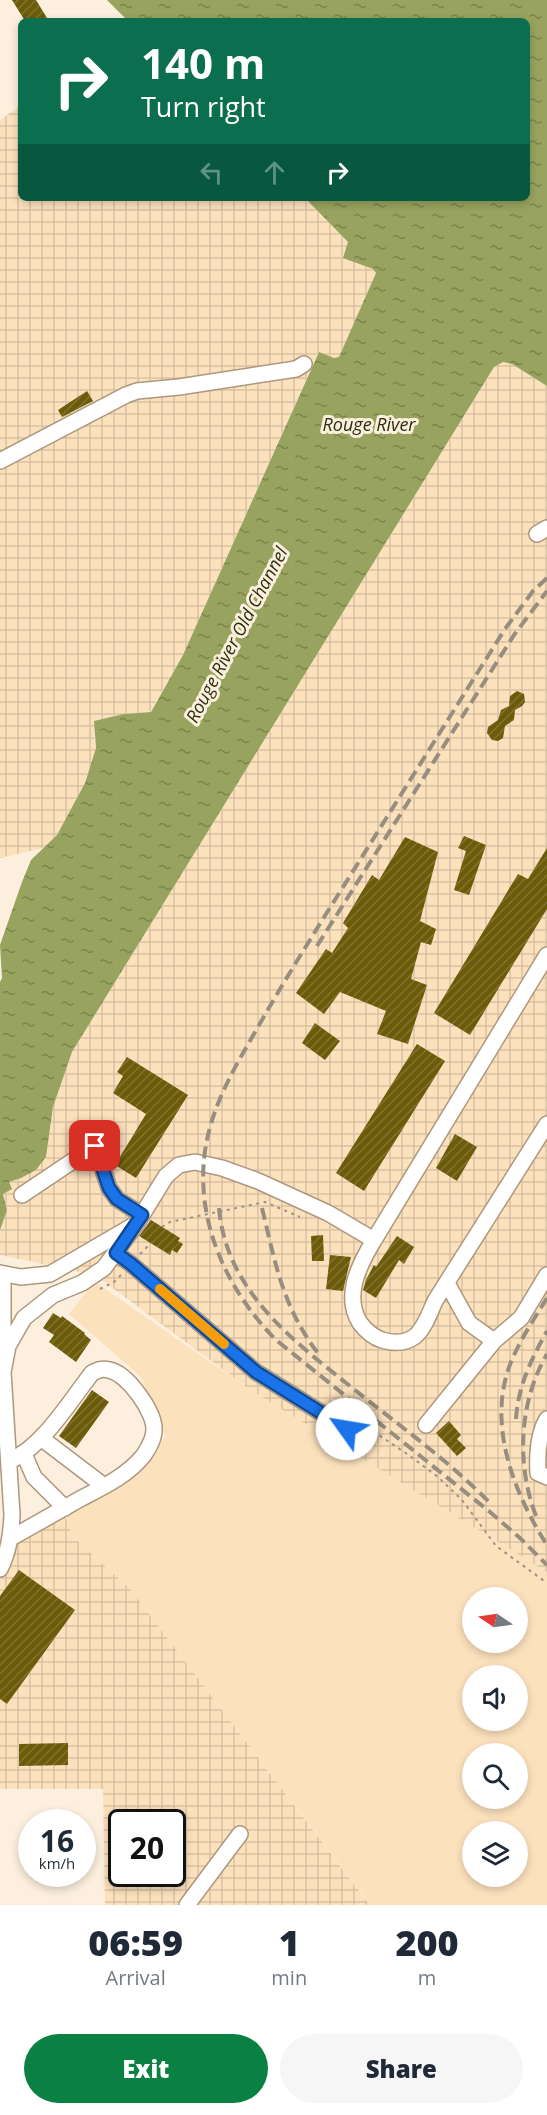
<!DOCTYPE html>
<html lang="en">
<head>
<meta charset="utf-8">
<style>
  body { margin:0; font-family:"Open Sans",sans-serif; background:#f6f6f7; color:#1f2937; height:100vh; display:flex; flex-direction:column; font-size:22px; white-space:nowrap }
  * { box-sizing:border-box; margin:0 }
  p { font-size:20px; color:#747a83 }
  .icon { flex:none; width:33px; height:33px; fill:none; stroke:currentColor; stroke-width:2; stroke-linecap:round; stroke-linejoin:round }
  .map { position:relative; height:1905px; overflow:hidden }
  .sheet { display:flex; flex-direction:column; background:#fff; flex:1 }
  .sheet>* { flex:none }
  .banner { position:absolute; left:18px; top:18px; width:512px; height:183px; border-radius:9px; box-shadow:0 3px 9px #0003; background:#0b6e4f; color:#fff; overflow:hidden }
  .needle { width:39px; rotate:283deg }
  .buttons { position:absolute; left:462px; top:1587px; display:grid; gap:12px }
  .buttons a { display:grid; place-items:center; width:66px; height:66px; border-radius:50%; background:#fff; box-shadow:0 3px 9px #0003; font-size:30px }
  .speed { position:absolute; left:18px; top:1809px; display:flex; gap:12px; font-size:30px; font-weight:700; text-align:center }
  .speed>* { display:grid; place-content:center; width:78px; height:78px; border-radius:50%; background:#fff; box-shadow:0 3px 9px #0003; line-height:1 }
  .speed small { font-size:15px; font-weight:400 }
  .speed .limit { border:3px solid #111; border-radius:9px; background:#fff; color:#111 }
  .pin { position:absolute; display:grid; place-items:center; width:51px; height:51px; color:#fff; margin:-26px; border-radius:12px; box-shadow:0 3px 9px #0006 }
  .me { position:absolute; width:66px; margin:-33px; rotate:302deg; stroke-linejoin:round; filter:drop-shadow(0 0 4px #0008) }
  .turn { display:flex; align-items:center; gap:21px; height:126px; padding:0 24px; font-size:27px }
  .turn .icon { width:78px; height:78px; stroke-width:2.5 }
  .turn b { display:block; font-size:42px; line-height:51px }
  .lanes { display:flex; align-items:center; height:57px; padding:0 24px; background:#0003; justify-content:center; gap:30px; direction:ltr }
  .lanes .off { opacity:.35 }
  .eta { display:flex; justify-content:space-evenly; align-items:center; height:102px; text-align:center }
  .eta b { font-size:36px; font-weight:800; line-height:42px }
  .button { display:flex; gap:12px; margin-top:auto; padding:12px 24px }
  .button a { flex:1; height:69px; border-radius:36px; background:#0b8043; color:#fff; font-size:24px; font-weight:800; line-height:69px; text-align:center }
  .button a+a { background:#f6f6f7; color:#1f2937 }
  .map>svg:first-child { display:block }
  .built { fill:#fce1bd; fill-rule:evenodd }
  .industrial { fill:url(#industrial-grid); fill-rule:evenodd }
  .water { fill:url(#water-ripples) }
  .building { fill:url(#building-hatch) }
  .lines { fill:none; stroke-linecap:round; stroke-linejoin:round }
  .minor-casing { stroke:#ad987d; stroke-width:18 }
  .path { stroke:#9d9384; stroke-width:2; stroke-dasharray:3 4.5; stroke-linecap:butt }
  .minor { stroke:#fff; stroke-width:15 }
  .rail { stroke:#988e7f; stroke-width:4; stroke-dasharray:12 6; stroke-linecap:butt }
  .route-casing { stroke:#114b97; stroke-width:15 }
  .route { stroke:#1a73e8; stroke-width:10 }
  .slow { stroke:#f59e0b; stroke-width:10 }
  .labels { text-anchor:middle; stroke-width:6; stroke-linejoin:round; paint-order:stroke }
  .water-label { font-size:18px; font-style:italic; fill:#2a2f10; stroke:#fcefdd }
</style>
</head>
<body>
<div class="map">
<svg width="547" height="1905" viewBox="0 0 547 1905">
  <defs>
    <pattern id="industrial-grid" width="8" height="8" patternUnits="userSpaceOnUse" patternTransform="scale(1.5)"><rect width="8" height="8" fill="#fce1bd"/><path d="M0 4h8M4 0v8" fill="none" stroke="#d8c1a2"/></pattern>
    <pattern id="water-ripples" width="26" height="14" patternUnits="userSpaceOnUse" patternTransform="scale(1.5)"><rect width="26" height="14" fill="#97a35e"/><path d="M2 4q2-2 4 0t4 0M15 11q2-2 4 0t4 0" fill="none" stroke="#7b844c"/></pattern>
    <pattern id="building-hatch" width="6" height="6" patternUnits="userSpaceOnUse" patternTransform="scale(1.5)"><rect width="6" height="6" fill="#6c5b09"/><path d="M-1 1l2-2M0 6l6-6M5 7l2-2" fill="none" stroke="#807335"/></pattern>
  </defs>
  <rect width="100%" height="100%" fill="#fcefdd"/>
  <!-- built -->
  <path class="built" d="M95,1282L252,1391L547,1572V1905H368L369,1903L131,1590L72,1536L65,1516L148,1464L165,1436L141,1377L69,1314ZM472,1598H518V1642H472ZM472,1676H518V1720H472ZM472,1754H518V1798H472ZM472,1832H518V1876H472Z"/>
  <!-- industrial -->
  <path class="industrial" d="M21,105V198H305L349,242L357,262L374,270L376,273L339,357L334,358L318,353L183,655L150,712L124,714L94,736L96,748L85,783L57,835L43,848L0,858V120Z
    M503,362L512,364L547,386V1572L252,1391L95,1275L0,1255V1229L7,1209L3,1194L9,1182L21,1178L36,1170L46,1157L53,1107L72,1052L494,367Z
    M65,1516L72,1536L131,1590L369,1904L368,1905H105L103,1789H0V1548L2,1546ZM122,1822H172V1874H122Z"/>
  <!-- water -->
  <path class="water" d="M107,0H547V386L512,364L503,362L494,367L72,1052L53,1107L46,1157L36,1170L21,1178L9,1182L12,1189L3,1194L7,1210L0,1230V982L2,978L0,945L22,882L31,860L57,835L85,783L96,748L94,721L124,714L151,712L183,655L319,352L334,358L339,357L376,273L373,269L343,258L348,242L305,198H526V21H128Z"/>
  <!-- building -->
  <path class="building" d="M12,0H36L47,18L42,21H25Z
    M87,391L93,401L62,417L58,410Z
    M517,691L524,694L525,702L522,706L515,710L514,720L505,726L503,738L498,741L492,740L487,733L488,727L498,720L501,710L509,706L510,696Z
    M464,836L486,845L469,895L454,890L466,851L458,848Z
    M405,837L438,852L420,921L436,929L431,945L421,942L411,979L427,985L408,1044L377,1034L386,1011L340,992L324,1014L296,993L326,949L332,953L348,928L343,923L372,875L379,880Z
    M547,848V909L470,1035L434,1013L518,874L528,879Z
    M315,1023L340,1041L325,1060L302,1043Z
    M417,1044L445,1061L364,1191L336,1173Z
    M127,1057L188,1095L136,1178L115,1165L146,1114L113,1093L123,1076L117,1072Z
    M455,1134L477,1147L457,1181L436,1168Z
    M151,1220L180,1238L178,1241L183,1244L177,1253L172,1250L170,1255L139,1236Z
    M323,1235L324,1261H312L311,1236Z
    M397,1236L414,1247L404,1264L399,1260L376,1298L363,1290L366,1280L374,1265L376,1267Z
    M330,1255L351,1257L343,1291L326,1289Z
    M53,1313L61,1318L62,1316L85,1333L84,1334L91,1340L76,1362L49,1342L54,1335L43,1328Z
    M92,1390L109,1402L76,1448L59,1436Z
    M449,1421L461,1435L457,1439L466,1448L457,1456L436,1433Z
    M19,1570L75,1610L7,1704L0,1699V1596Z
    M68,1743V1765L19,1766V1744Z"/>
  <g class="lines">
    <!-- minor casing -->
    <g class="minor-casing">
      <path id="minor" d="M0,461L126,395L137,391L179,387L296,369L304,364
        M537,534L547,528
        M22,1195L95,1146L109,1188L117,1199L142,1215
        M374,1240C359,1265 343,1296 360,1323C366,1331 373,1337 382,1340C392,1343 404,1344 414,1337C424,1330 430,1312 435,1301L547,1124
        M116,1253L131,1264L256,1372L347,1429
        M0,1273L21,1277L50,1274L134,1225
        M0,1275L3,1285V1372L12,1515C11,1534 9,1551 0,1569
        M447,1283L469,1323L494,1341L521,1318L547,1275
        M3,1372L8,1346L24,1318L53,1295L82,1283L104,1268L137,1223L166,1176L179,1165L195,1162L222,1168L258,1181L328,1213L374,1240L547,955
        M547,1419C538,1434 537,1455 538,1473L547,1477
        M426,1425L494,1341
        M41,1438L104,1486
        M24,1454L34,1477L65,1508
        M9,1461C42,1448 70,1401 92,1373C98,1370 102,1368 109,1370C127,1373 155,1412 154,1430C154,1439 149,1447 144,1455C127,1476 103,1487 80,1499C57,1512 34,1525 11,1538
        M187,1905L240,1834"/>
    </g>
    <!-- path -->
    <path class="path" d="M162,1227L170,1222L265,1202L300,1217
      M140,1254L151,1243
      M100,1289L114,1282L122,1274
      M361,1423L410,1456L438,1477L462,1500L496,1546L547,1583"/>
    <!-- minor -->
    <use href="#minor" class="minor"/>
    <!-- rail -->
    <path class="rail" d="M547,578L533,591L505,629C445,724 386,819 326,914C303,951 280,988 258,1027C235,1067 212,1104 205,1151C195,1222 227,1290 276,1340L490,1512L520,1538L547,1565
      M317,946L514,635L547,591
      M219,1208C226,1290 291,1339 350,1386C397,1424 448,1460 490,1503
      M262,1208C276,1266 283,1309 321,1357
      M547,1298C534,1319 520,1340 511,1362C486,1424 514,1493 547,1545
      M516,1419C518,1386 531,1360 547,1331
      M536,1516C516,1464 519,1402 547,1354"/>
  </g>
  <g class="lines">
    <!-- route casing -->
    <g class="route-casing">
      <path id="route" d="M95,1146L109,1188L117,1199L142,1215L116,1253L131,1264L256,1372L347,1429"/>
    </g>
    <!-- route -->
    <use href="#route" class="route"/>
    <!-- slow -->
    <path class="slow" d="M160,1289L224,1344"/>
  </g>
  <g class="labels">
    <!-- water labels -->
    <g class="water-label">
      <text x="369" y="431">Rouge River</text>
      <text transform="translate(237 635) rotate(-62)" y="6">Rouge River Old Channel</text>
    </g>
  </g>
</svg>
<div class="buttons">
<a><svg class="needle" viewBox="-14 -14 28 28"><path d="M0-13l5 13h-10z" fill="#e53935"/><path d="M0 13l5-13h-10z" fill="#747a83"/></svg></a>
<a><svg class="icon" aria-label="sound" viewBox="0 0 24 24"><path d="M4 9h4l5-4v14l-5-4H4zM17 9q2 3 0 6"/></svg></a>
<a><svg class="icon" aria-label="search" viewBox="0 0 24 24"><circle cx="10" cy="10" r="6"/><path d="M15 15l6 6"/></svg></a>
<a><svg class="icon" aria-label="layers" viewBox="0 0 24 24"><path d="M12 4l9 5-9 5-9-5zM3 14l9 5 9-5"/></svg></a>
</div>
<div class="speed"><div>16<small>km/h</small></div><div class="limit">20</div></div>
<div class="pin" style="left:95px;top:1146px;background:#d93025"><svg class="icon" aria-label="arrive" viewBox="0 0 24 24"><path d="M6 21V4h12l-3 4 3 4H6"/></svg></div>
<svg class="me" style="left:347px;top:1429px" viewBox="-20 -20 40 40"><circle r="19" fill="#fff"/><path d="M0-13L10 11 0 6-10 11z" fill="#1a73e8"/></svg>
<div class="banner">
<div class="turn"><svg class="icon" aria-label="right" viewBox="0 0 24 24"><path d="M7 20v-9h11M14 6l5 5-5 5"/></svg><div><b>140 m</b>Turn right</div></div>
<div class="lanes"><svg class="icon off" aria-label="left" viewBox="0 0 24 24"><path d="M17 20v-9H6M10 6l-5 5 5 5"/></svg><svg class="icon off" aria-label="ahead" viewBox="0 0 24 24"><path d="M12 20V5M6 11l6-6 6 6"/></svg><svg class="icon" aria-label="right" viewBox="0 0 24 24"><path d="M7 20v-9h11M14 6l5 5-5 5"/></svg></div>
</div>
</div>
<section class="sheet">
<div class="eta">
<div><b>06:59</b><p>Arrival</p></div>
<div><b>1</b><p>min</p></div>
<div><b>200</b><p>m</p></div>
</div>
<div class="button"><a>Exit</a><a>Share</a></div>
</section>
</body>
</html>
